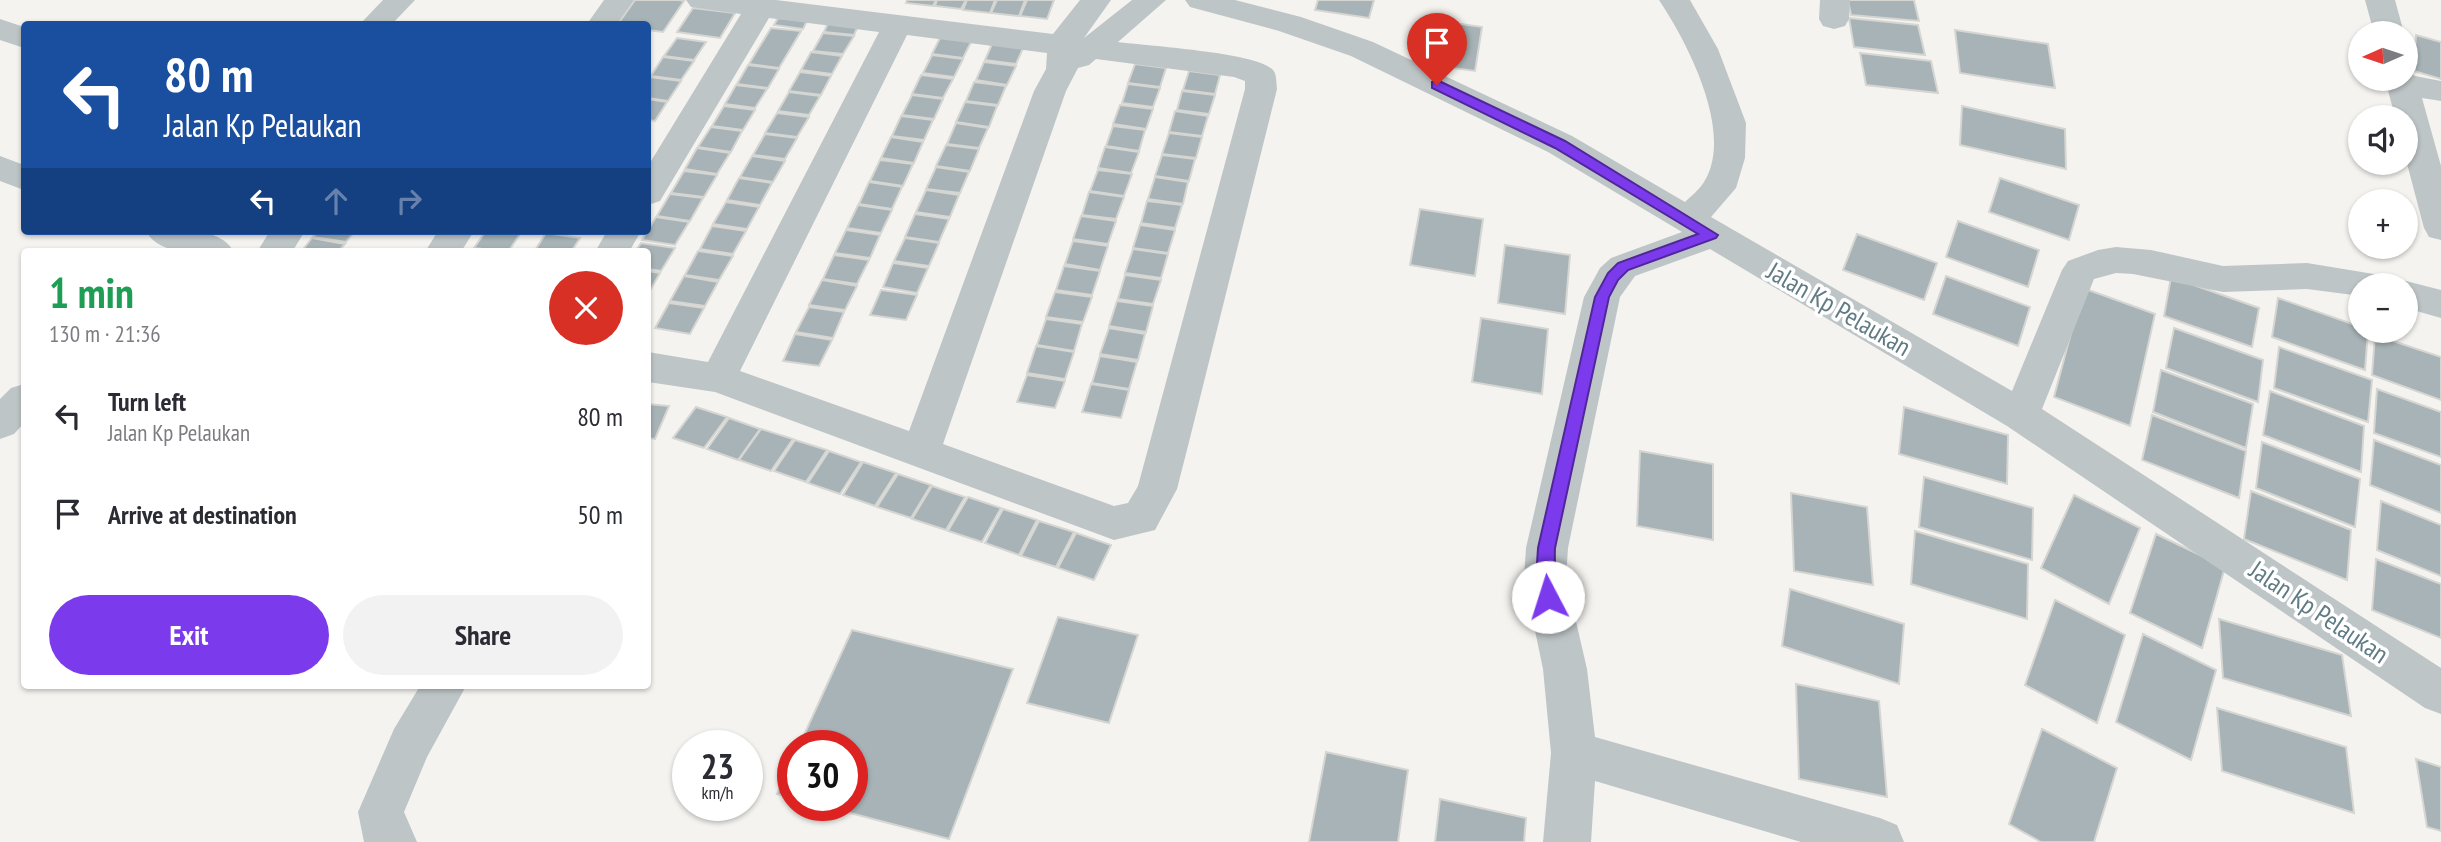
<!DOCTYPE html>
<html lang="en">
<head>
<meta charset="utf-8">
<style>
  body { margin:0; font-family:"PT Sans Narrow",sans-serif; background:#f2f2f3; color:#2b2b33; height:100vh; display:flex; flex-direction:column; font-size:26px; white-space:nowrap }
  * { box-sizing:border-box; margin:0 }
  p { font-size:23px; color:#7c7c81 }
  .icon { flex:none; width:38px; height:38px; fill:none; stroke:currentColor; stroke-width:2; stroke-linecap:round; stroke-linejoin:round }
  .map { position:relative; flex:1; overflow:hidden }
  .sheet { position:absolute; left:21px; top:248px; width:630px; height:441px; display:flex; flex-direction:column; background:#fff; border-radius:7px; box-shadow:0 2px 5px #0004 }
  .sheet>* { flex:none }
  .banner { position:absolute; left:21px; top:21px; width:630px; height:214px; border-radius:7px; box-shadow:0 2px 5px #0004; background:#1a4fa0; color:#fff; overflow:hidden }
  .needle { width:46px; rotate:267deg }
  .controls { position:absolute; left:2348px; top:21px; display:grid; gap:14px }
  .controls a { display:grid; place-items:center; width:70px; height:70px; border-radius:50%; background:#fff; box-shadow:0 2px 5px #0004; font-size:35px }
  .speed { position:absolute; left:672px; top:730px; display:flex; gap:14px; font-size:35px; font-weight:700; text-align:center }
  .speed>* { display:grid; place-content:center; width:91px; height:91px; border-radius:50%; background:#fff; box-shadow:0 2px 5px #0004; line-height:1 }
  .speed small { font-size:18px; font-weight:400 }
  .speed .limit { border:10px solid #d22; background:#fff; color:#111 }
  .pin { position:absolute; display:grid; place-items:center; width:60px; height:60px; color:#fff; margin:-72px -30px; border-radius:50% 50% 50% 0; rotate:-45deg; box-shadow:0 0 7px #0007 }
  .pin .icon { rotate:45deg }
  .me { position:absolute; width:77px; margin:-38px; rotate:355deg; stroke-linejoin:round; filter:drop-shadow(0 0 5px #0008) }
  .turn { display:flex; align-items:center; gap:24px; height:147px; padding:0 28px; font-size:32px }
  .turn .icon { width:91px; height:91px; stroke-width:2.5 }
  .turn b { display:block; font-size:49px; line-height:60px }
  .lanes { display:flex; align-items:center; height:66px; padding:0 28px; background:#0003; justify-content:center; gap:35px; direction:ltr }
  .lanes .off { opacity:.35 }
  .round { display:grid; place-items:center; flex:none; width:74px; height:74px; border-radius:37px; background:#f2f2f3 }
  .head { display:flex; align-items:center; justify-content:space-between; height:119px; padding:0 28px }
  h1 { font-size:42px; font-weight:700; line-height:52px; color:#1e9e55 }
  .action { display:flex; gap:14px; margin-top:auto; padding:14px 28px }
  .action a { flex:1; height:80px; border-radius:42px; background:#7c3aed; color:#fff; font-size:28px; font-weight:700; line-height:80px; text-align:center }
  .action a+a { background:#f2f2f3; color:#2b2b33 }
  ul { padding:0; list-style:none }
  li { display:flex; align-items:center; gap:21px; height:98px; padding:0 28px }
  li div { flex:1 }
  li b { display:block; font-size:26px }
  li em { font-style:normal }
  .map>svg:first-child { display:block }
  .building { fill:#a7b3b6; stroke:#d5d5d2; stroke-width:2 }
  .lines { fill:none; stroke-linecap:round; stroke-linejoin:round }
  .minor { fill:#bec5c7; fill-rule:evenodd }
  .route { fill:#7c3aed; stroke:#51269a; stroke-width:2 }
  .labels { text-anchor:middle; stroke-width:7; stroke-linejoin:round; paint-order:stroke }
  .street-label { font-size:26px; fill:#607b84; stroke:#fff }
</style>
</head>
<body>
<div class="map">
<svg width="2441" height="842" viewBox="0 0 2441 842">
  <rect width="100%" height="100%" fill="#f4f3ef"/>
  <!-- building -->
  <path class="building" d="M635,0H679L684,1L663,32L648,30V24H618Z
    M907,0H936L933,6L906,3Z
    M937,0H966L961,9L935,6Z
    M967,0H995L990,13L963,10Z
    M997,0H1025L1019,16L991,13Z
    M1027,0H1054L1047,19L1020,16Z
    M1318,0H1374L1369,18L1315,10Z
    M1848,0H1914L1919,21L1851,15Z
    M693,8L735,13L720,38L677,32Z
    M778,18L807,21L803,29L774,25Z
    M1849,18L1918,25L1925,55L1854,47Z
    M1427,19L1482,27L1475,71L1417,63Z
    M828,23L858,26L854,35L824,32Z
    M771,28L801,31L779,68L749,64Z
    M1955,30L2048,44L2055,88L1960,73Z
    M823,33L854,36L843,54L813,51Z
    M2416,35L2441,42V79L2414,71Z
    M941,36L972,40L963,58L932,54Z
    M677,38L706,42L694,60L664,56Z
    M993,42L1024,46L1016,64L985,60Z
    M811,52L842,56L832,74L801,70Z
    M1860,53L1931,61L1938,93L1866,85Z
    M932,55L963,59L954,77L923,73Z
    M663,57L694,61L681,80L651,76Z
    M984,62L1016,66L1007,85L976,80Z
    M1135,64L1166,68L1160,87L1128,83Z
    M748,65L779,69L768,88L737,84Z
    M1189,71L1220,75L1215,94L1183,90Z
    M800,72L831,76L821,95L789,91Z
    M921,75L953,79L943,98L912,94Z
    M650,77L681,81L668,101L648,98V81Z
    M974,82L1006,86L998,105L966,101Z
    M1128,84L1160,88L1153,107L1122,103Z
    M736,85L767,89L755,108L725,104Z
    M1182,91L1215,95L1209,114L1177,110Z
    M789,92L820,96L809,115L778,111Z
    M912,95L943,99L934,119L902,115Z
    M648,99L667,102L655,121L648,120Z
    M965,102L997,106L989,127L956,122Z
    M1120,105L1153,109L1146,129L1113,124Z
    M724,106L755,110L743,130L712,126Z
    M1962,106L2065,129L2066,169L1960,145Z
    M1175,111L1208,116L1202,136L1169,132Z
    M777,113L809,117L797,137L765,133Z
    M901,116L933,120L924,140L892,136Z
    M956,123L988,128L979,148L947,144Z
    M1113,126L1145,130L1139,151L1106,146Z
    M711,127L742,131L731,152L698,147Z
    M1169,133L1202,137L1196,158L1162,154Z
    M765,134L797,138L785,159L753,155Z
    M891,137L923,142L914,163L881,158Z
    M946,145L979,149L970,171L936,166Z
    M1105,147L1139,152L1131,173L1098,168Z
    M697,148L730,153L717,174L685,169Z
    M1162,155L1195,159L1189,181L1155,176Z
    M752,156L785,161L773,182L740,177Z
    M880,160L913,164L903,186L870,181Z
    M936,167L969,172L960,193L926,189Z
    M1098,170L1132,174L1124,196L1090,191Z
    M684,171L717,175L704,197L671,193Z
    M1155,177L1188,182L1183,204L1148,199Z
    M739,178L772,183L760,205L727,200Z
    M2000,178L2079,205L2069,240L1989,212Z
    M869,182L902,187L892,209L859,204Z
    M926,190L959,195L950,217L916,212Z
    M1089,192L1124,197L1116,219L1082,215Z
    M670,194L703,198L690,221L657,216Z
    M1147,201L1182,205L1175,228L1141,223Z
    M726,202L759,207L747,229L713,224Z
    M858,205L892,210L881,233L847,228Z
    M1420,209L1483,219L1475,276L1410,265Z
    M915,214L949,219L939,242L905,237Z
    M1081,216L1116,221L1108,244L1073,239Z
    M656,217L689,222L675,245L642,240Z
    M1958,221L2039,250L2028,287L1946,257Z
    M1140,225L1175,230L1168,253L1133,248Z
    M712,226L746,231L733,254L700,249Z
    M846,230L880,235L870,258L835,253Z
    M318,231H355L346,242L313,237Z
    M486,231H522L508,252L474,248Z
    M546,233L580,238L571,252H534Z
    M1857,234L1937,263L1924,300L1843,270Z
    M312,238L345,244L338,252H301Z
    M905,238L939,243L929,266L894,261Z
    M1073,241L1108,246L1100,270L1065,264Z
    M641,243L675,248L661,271L648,269V252H635Z
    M1505,245L1570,255L1565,314L1498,303Z
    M1133,249L1168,254L1161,278L1125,273Z
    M698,251L733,256L719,280L685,275Z
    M834,255L869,260L857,284L823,279Z
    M893,263L928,268L917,293L883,287Z
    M1064,266L1100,271L1092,295L1056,290Z
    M648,271L660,273L648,294Z
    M1125,275L1161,280L1153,304L1118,299Z
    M684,276L718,282L705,306L670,301Z
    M1946,276L2030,307L2018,346L1933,314Z
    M2171,277L2259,308L2252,347L2164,316Z
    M822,280L857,286L845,310L809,305Z
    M2083,288L2155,314L2130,426L2054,397Z
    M881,290L917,295L906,320L870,315Z
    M1055,292L1092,297L1083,322L1046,317Z
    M2278,298L2361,327V331H2368L2365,370L2272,337Z
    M1117,301L1153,306L1146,332L1109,326Z
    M669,303L704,308L690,334L655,328Z
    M809,307L844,312L833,338L796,332Z
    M1481,318L1548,329L1542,394L1472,382Z
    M1046,319L1082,324L1074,351L1037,345Z
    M1109,328L1145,334L1138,360L1100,354Z
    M2174,328L2263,360L2258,402L2166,368Z
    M795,334L832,340L819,366L783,361Z
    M2375,335L2441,357V400L2372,375Z
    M1036,346L1074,352L1065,379L1027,373Z
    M2279,347L2372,380L2368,422L2274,388Z
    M1100,356L1137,362L1129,389L1092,383Z
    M2161,370L2253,404L2246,448L2153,412Z
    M1027,375L1065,381L1055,408L1017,402Z
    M1091,384L1129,390L1121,418L1082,412Z
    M2377,389L2441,412V457L2374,433Z
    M2270,391L2364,426L2361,472L2263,435Z
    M648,404L669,406L655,439L648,438Z
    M696,407L727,417L704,448L673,438Z
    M1904,407L2008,435L2007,484L1899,454Z
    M2152,415L2246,451L2239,498L2142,460Z
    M729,418L760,429L738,460L707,449Z
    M761,429L793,439L771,471L739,460Z
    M795,440L827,450L806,482L774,471Z
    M2374,440L2441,465V513L2370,485Z
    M2262,442L2360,479L2355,527L2256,488Z
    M829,451L861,462L840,494L808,483Z
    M1640,451L1713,464V540L1637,526Z
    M863,462L896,473L875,506L843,495Z
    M898,474L931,485L911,518L877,507Z
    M1924,477L2033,508L2032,560L1919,527Z
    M932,486L965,497L946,530L912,519Z
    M2251,491L2351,530L2347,580L2244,539Z
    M1791,493L1867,507L1873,585L1794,571Z
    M2074,495L2140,528L2109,604L2041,568Z
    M968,497L1001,508L982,542L948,531Z
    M2381,501L2441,525V576L2377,550Z
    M1003,509L1037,520L1019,555L985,543Z
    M1039,521L1074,532L1056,567L1021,556Z
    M1915,531L2028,564L2027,619L1911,584Z
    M1076,533L1111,545L1094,580L1058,568Z
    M2156,534L2225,567L2202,648L2130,613Z
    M2376,559L2441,584V638L2372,610Z
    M1790,589L1904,624L1899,684L1782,646Z
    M2055,600L2125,635L2097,723L2025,685Z
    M1058,617L1138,635L1109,723L1027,703Z
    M2219,619L2342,655L2351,716L2223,678Z
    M852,630L1013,669L949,839L820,805H852V746H799Z
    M2143,634L2216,670L2191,760L2116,722Z
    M1796,684L1879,701L1887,797L1799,779Z
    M2217,708L2346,747L2354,813L2222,771Z
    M2042,729L2117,768L2094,842H2041L2009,824Z
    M1326,752L1408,770L1398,842H1309Z
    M2416,759L2441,767V831L2427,827Z
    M793,760V798L777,794Z
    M1440,799L1526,818L1524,842H1435Z"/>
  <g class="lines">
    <!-- minor -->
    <path class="minor" d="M383,0H415L392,24H360Z
      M604,0H634L617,24H587Z
      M686,0H776L1053,34L1080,0H1111L1084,38L1132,0H1166L1118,42C1147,46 1253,52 1272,69C1277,73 1276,82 1277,89L1190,438L1177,489L1155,530L1114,540L715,392L648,382V352L708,362L879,32L769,18L660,201L648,205V166L741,14L691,7ZM907,35L1047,53L1046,69L1034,91L909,431L740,371ZM1096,59L1234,77L1245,81V89L1138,486L1128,503L1114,506L943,444L1066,91L1078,68L1089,65Z
      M1185,0H1235L1301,17L1373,42L1572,136L1685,202C1691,196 1700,189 1704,182C1735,133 1687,42 1659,0H1690L1718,49L1746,123L1745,158L1736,188L1711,217L2012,391L2062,270L2068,261L2098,250L2116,247L2151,250L2223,266L2307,263L2386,276L2391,285H2361V296L2307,289L2223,292L2133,274L2116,273L2094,279L2042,409L2441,668V714L2425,708L2007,426L1710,249L1635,276L1620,297L1568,548L1566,578L1587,669L1595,737L1880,818L1897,825L1904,842H1801L1595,781L1591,842H1543L1551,753L1543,669L1524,578L1526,548L1584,297L1600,268L1611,258L1682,232L1548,152L1351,56L1279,31L1190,7Z
      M1820,0H1850L1849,19L1845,26L1834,29L1823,26L1819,19Z
      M2365,0H2395L2404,33H2374Z
      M0,19L24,27V48L0,40Z
      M2406,70L2415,76L2441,81V101L2422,98L2441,166V240L2429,237L2424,228L2406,160V117H2395L2385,79H2406Z
      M0,156L24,165V190L0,181Z
      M146,231C173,231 219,224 234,252C207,252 161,259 146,231Z
      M270,231H305L292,252H257Z
      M438,231H474L461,252H425Z
      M607,231H641L629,252H595Z
      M2406,281L2441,290V318L2406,308V285H2393Z
      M24,384V423L14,434L0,439V399L11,388Z
      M420,686H466L427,757L404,812L417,842H364L358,812L394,729Z"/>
  </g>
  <!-- route -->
  <path class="route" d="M1437,80L1565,141L1718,235L1716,238L1628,270L1618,280L1609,297L1555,548C1554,559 1557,598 1555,602L1548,605L1542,602C1534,585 1537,567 1538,548L1595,297L1608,273L1618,263L1698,234L1555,148L1432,88V82Z"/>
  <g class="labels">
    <!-- street labels -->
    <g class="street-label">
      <text transform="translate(1839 309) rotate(30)" y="9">Jalan Kp Pelaukan</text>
      <text transform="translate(2319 612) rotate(34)" y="9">Jalan Kp Pelaukan</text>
    </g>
  </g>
</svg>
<div class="controls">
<a><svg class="needle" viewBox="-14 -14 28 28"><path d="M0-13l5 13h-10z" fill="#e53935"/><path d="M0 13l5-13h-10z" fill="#7c7c81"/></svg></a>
<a><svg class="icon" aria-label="sound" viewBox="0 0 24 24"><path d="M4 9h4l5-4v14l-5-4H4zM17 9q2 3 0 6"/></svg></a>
<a>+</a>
<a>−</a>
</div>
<div class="speed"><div>23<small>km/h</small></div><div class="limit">30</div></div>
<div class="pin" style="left:1437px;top:85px;background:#d93025"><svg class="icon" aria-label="arrive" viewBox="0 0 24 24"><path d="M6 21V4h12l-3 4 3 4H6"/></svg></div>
<svg class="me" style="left:1548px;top:597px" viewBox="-20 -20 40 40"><circle r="19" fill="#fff"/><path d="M0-13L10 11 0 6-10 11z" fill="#7c3aed"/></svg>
<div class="banner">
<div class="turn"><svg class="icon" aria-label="left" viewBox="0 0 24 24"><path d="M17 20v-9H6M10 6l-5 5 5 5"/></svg><div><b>80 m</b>Jalan Kp Pelaukan</div></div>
<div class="lanes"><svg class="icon" aria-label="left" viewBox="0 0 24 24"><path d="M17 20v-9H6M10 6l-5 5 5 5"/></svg><svg class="icon off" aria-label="ahead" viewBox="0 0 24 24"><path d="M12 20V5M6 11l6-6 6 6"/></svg><svg class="icon off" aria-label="right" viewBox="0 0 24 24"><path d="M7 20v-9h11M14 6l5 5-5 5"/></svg></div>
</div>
<section class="sheet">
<div class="head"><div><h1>1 min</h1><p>130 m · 21:36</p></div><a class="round" style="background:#d93025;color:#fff"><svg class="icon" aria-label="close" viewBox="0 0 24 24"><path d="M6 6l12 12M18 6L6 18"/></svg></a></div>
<ul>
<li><svg class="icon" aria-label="left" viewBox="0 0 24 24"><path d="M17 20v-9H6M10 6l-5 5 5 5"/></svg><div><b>Turn left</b><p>Jalan Kp Pelaukan</p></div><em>80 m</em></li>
<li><svg class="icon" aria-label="arrive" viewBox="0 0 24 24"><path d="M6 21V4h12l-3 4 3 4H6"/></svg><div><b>Arrive at destination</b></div><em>50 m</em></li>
</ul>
<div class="action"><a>Exit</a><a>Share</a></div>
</section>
</div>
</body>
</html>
